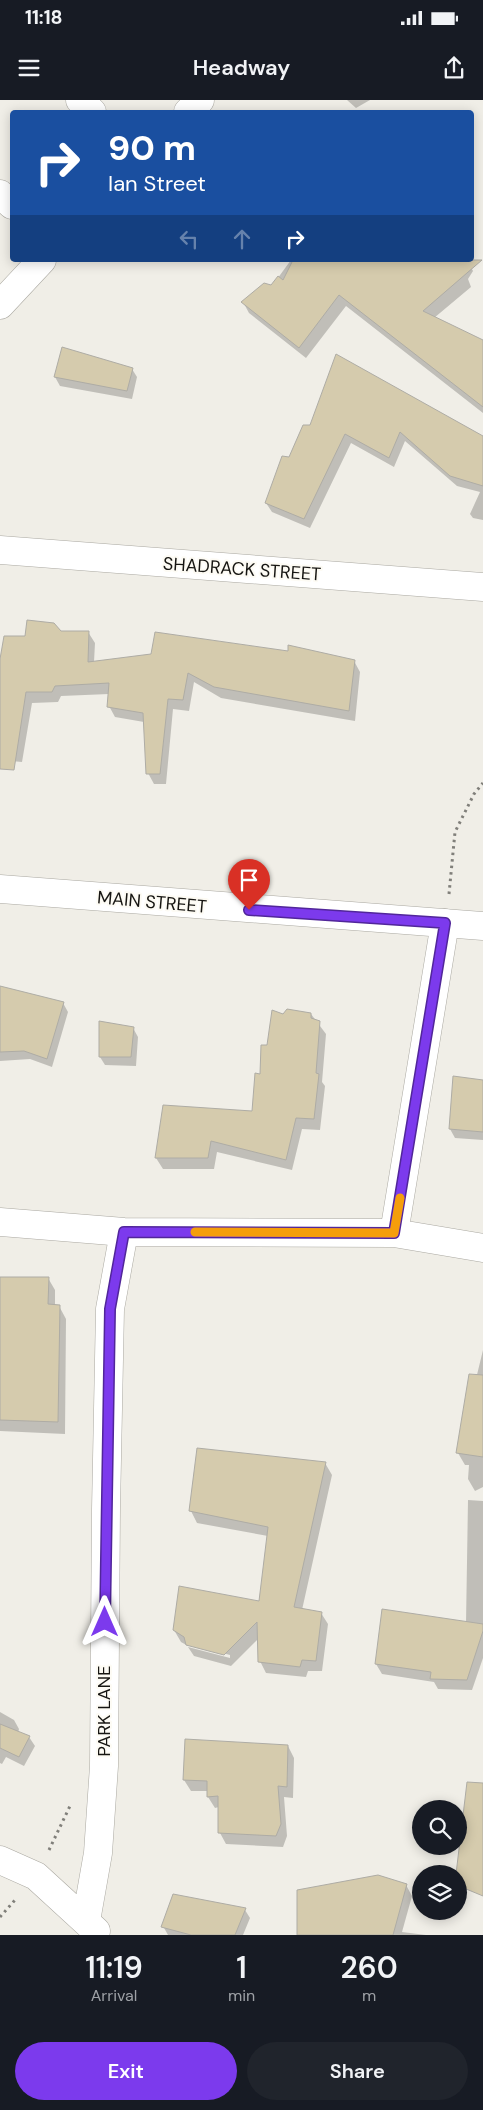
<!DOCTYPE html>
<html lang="en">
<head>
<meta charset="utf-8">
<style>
  body { margin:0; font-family:"DM Sans",sans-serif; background:#20242c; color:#f1f3f6; height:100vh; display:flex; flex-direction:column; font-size:19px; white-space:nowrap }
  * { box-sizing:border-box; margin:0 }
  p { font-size:16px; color:#9ea1a6 }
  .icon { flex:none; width:28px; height:28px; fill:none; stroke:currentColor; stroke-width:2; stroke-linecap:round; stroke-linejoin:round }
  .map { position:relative; height:1835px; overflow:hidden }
  .sheet { display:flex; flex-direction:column; background:#171b24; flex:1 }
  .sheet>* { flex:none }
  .banner { position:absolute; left:10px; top:10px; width:464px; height:152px; border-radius:5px; box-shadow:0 2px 12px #0003; background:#1a4fa0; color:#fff; overflow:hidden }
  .buttons { position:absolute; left:412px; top:1700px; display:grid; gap:10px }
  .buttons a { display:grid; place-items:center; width:55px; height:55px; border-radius:50%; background:#171b24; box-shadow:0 2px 12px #0003; font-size:25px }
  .pin { position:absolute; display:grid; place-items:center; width:42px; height:42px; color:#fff; margin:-51px -21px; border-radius:50% 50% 50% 0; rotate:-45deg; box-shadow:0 0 5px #0007 }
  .pin .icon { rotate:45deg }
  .me { position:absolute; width:55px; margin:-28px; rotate:0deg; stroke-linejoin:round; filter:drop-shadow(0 0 4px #0008) }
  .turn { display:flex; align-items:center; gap:18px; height:105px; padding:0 15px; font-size:22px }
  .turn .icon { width:65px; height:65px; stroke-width:2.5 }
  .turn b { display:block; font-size:35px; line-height:42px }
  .lanes { display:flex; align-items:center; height:48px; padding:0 15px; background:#0003; justify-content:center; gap:25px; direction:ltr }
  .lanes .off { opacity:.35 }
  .eta { display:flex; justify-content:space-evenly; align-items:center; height:85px; text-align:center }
  .eta b { font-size:30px; font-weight:600; line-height:35px }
  .button { display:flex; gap:10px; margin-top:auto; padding:10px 15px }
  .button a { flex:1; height:58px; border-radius:30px; background:#7c3aed; color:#fff; font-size:20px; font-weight:600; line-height:58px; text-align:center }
  .button a+a { background:#20242c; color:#f1f3f6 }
  .status { display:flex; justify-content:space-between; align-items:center; height:35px; padding:0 25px; background:#171b24; direction:ltr }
  .status svg { height:14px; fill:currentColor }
  header { display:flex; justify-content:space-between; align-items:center; height:65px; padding:0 15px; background:#171b24; font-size:22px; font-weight:600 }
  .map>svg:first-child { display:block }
  .shadow { fill:#0003 }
  .building { fill:#d5cbad; stroke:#aeaca5 }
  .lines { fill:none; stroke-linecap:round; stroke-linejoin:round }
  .minor-casing { stroke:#aaa8a1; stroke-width:29 }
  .tertiary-casing { stroke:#aaa8a1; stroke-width:29 }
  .path { stroke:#807f7a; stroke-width:3; stroke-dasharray:2.5 4; stroke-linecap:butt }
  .minor { stroke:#fff; stroke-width:28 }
  .tertiary { stroke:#fff; stroke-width:28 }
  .route-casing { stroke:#51269a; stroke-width:12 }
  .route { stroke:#7c3aed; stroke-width:9 }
  .slow { stroke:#f59e0b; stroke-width:9 }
  .labels { text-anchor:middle; stroke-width:4; stroke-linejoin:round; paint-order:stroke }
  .street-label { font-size:18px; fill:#161512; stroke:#fdfbf4 }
</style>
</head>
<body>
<div class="status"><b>11:18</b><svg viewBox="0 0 49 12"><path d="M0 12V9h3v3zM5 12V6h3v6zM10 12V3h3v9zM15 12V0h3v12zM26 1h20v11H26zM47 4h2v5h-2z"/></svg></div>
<header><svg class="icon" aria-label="menu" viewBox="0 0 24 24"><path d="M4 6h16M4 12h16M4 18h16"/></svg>Headway<svg class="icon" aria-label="share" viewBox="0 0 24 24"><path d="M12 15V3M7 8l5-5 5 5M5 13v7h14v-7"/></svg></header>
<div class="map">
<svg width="483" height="1835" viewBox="0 0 483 1835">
  <rect width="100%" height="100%" fill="#f0eee7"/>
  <!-- shadow -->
  <path class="shadow" d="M347,0H370L356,8Z
    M291,160H467L473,171L468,179L471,187L434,218L483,241V313L346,206L306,258L249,213L243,202L272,186Z
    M63,249L132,269L137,277L132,299L60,286L55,277Z
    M311,326L483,337V420L473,418L470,414L480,392L457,386L405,341L394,367L351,343L310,428L272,412L266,403L290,358Z
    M61,532H88L95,543L94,562L354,561L360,572L355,621L221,598L194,582L189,611L173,609L166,684H154L148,673L144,622L115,617L109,606V594L61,596L58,602L32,603L22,662L0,660V568L26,537Z
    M0,894L63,903L68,912L52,967L30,959L0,961Z
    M311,914L326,934L322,982L325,986L320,1030L302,1029L292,1070L217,1052L214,1069H163L156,1058L253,1012L268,946L283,915Z
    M133,928L138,937L136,966L105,965L100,957Z
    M454,977L483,981V1040L455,1038L450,1029Z
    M0,1178H48L55,1190V1206H59L66,1219L65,1334L0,1331Z
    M483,1250V1387L475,1391L468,1379L469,1365H465L458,1353Z
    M325,1363L332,1375L302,1510L321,1513L328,1524L322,1571H308L306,1577L266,1573L260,1561L259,1538L231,1566L194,1556L188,1547L230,1558V1555L188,1544V1546L181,1542L174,1530L261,1502L268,1436L197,1423L191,1411Z
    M468,1400L483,1401V1558L472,1590L438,1589L434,1582L382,1574L376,1564L466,1523Z
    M0,1612L14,1620L19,1629L18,1633L29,1637L35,1646L24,1666L6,1657L2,1664L0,1663Z
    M288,1646L294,1658L293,1698L284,1697L287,1736L283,1747L226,1744L220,1733L219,1707L215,1708L208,1697V1691H191L184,1680Z
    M406,1785L412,1796L402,1832L426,1835H298Z
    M245,1810L250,1818L243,1835H168L163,1826Z"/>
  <!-- building -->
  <path class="building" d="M293,160H482L423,211L483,240V307L339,195L299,248L241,202L264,183L271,185L278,176L283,180Z
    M62,247L133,268L127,291L54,277Z
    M336,254L483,336V386L450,376L400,332L389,358L345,334L304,419L265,403L282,356L289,357L303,325H310Z
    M27,520L54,523L61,531H89L88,562L151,554L155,532L288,551V545L355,560L349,611L214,587L188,573L183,600L168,599L160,674H146L143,613L107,607L109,583L55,586L52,592H26L14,670L0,669V559L4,536H25Z
    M0,886L64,902L47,959L24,951L0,952Z
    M287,909L311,913V918L320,921L316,973L319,974L314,1019L296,1018L286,1060L211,1041L208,1058H155L163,1005L252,1011L255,973L260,974L261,945H267L272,910L283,914Z
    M99,921L134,927L131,957H99Z
    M453,976L483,980V1032L449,1029Z
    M0,1177H49L48,1204L60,1205L58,1322L0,1320Z
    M469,1274L483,1275V1357L456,1353Z
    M197,1348L326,1362L294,1507L322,1512L316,1561L302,1560L300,1567L258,1562L257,1522L224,1555L186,1545L184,1537L173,1530L179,1486L259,1501L268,1427L189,1411Z
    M382,1509L483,1524V1531L467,1580L430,1579L431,1572L375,1564Z
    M0,1624L30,1636L19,1657L0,1648Z
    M185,1639L288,1645L287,1687L278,1686L281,1724L276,1736L218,1733V1696L207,1697V1681L183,1680Z
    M467,1682L483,1683V1796L459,1786V1774H456Z
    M378,1775L407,1784L393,1835H297V1790Z
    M173,1794L246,1808L235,1835H191L161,1827Z"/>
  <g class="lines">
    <!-- minor casing -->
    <g class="minor-casing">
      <path id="minor" d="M80,0L92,12
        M188,12L200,0
        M0,94L12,105
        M0,205L42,160
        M0,450L483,487
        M0,1122L124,1132L394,1133L483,1148
        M394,1133L445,823
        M0,1760L36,1776L96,1831
        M86,1821L98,1753L104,1666L106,1409L110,1209L124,1132"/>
    </g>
    <!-- tertiary casing -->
    <g class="tertiary-casing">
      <path id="tertiary" d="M0,789L483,826"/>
    </g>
    <!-- path -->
    <path class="path" d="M449,794L455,732L474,694L483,683
      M49,1750L70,1706
      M0,1817L15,1800"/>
    <!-- minor -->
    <use href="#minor" class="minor"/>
    <!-- tertiary -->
    <use href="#tertiary" class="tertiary"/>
  </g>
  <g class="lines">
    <!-- route casing -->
    <g class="route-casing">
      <path id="route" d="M105,1522L110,1209L124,1132L394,1133L445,823L249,810"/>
    </g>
    <!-- route -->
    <use href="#route" class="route"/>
    <!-- slow -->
    <path class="slow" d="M195,1132L394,1133L400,1098"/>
  </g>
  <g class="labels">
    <!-- street labels -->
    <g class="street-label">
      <text transform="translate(242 469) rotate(4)" y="6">SHADRACK STREET</text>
      <text transform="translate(152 802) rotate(5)" y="6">MAIN STREET</text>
      <text transform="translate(104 1611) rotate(-90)" y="6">PARK LANE</text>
    </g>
  </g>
</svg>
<div class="buttons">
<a><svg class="icon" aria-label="search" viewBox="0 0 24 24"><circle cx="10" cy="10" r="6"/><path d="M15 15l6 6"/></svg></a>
<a><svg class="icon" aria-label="layers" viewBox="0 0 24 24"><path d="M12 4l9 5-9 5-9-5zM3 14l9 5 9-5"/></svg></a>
</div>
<div class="pin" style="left:249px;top:810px;background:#d93025"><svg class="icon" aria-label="arrive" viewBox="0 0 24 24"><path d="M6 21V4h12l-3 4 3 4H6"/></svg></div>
<svg class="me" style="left:105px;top:1522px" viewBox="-20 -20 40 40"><path d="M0-17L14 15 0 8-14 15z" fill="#7c3aed" stroke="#fff" stroke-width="4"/></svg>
<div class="banner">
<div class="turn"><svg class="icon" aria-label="right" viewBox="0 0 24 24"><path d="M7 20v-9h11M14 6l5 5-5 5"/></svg><div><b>90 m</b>Ian Street</div></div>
<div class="lanes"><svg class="icon off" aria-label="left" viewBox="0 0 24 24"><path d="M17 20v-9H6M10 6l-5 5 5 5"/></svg><svg class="icon off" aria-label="ahead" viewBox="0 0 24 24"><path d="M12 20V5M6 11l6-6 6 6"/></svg><svg class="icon" aria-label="right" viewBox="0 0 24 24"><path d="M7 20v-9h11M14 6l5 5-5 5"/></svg></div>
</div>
</div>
<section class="sheet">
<div class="eta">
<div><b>11:19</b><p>Arrival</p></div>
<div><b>1</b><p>min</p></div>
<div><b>260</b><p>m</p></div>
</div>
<div class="button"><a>Exit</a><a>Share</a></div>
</section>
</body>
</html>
